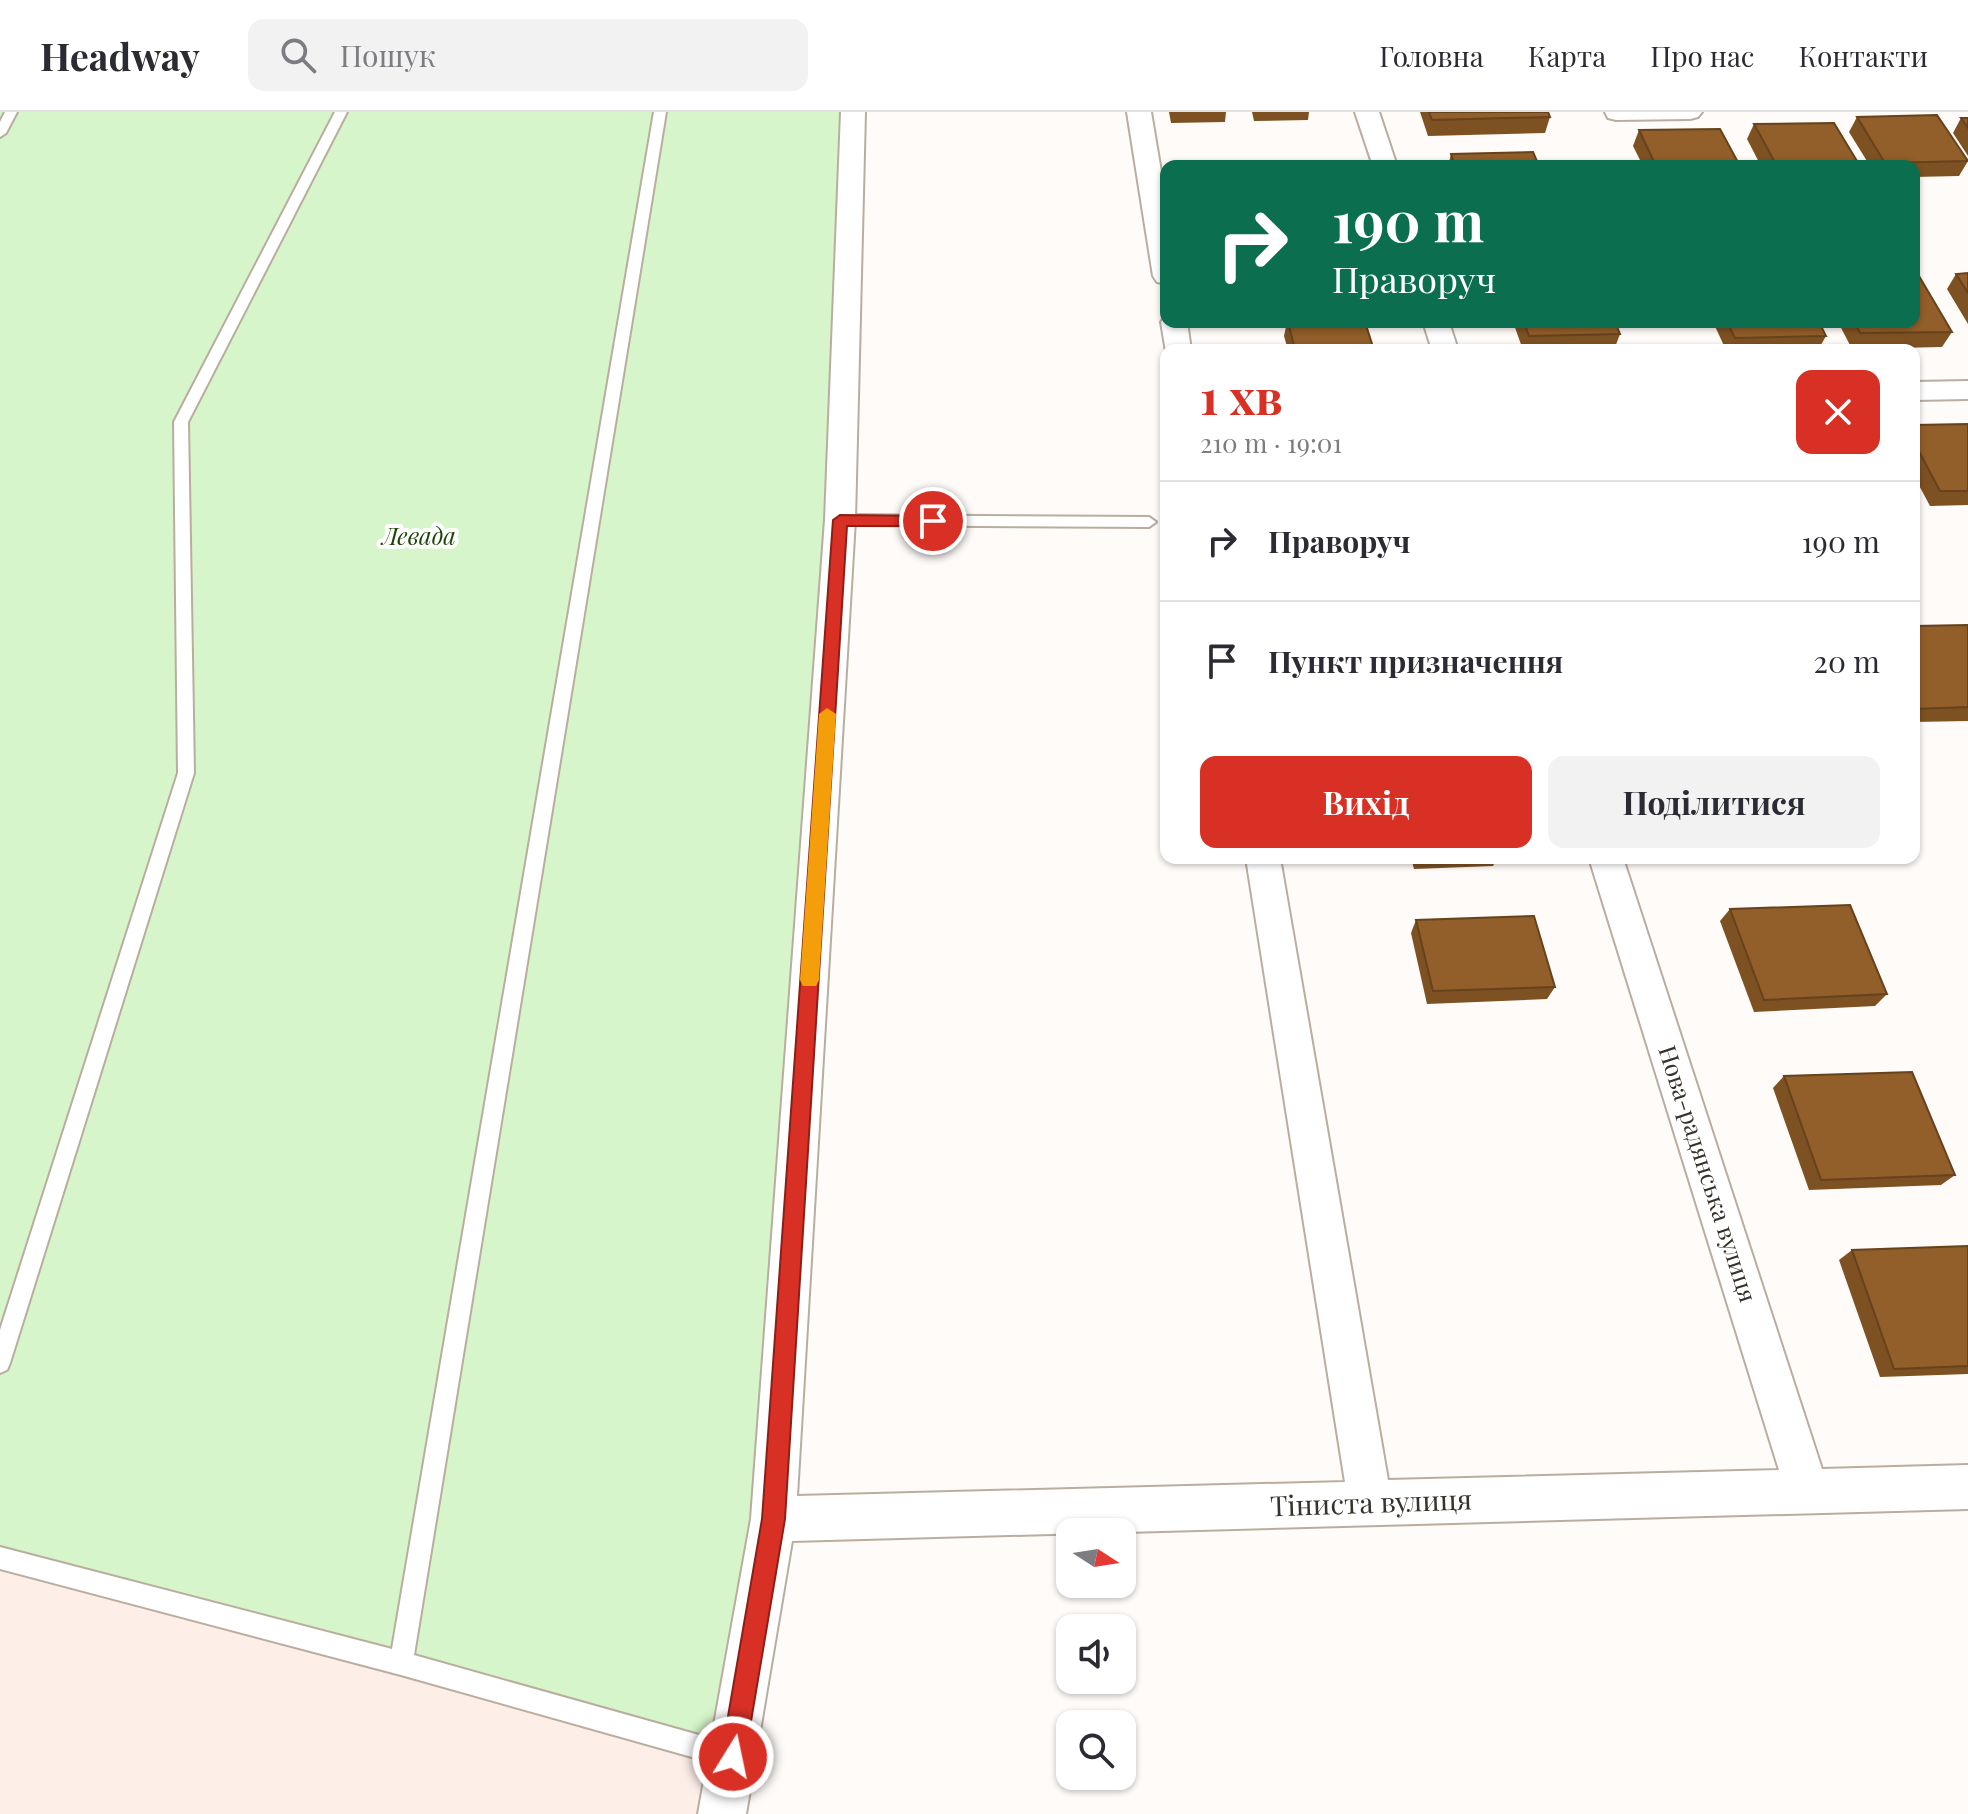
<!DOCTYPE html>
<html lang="uk">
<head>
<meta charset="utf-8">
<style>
  body { margin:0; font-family:"Playfair Display",serif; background:#f2f2f3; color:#2b2b33; height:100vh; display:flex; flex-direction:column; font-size:30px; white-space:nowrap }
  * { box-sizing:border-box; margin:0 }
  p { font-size:26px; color:#7c7c81 }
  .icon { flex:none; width:44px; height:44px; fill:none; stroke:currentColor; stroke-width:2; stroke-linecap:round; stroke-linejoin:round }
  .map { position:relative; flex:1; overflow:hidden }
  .drawer { position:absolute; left:1160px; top:232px; width:760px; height:520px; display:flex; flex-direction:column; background:#fff; border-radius:16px; box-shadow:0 2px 6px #0004 }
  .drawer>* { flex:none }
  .top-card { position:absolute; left:1160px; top:48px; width:760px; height:168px; border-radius:16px; box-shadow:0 2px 6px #0004; background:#0b6e4f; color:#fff; overflow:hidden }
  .needle { width:52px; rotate:102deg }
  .buttons { position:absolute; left:1056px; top:1406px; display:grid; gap:16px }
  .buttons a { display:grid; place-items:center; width:80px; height:80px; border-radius:16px; background:#fff; box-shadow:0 2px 6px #0004; font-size:40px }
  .pin { position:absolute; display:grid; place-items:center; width:68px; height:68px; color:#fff; margin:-34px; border:4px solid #fff; border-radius:50%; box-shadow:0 2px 8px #0007 }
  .me { position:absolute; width:88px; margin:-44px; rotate:10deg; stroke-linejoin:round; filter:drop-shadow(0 0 6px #0008) }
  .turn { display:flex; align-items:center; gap:28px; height:168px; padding:0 40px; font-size:36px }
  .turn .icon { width:104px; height:104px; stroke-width:2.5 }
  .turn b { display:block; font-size:56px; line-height:68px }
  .round { display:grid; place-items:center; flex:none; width:84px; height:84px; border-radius:16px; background:#f2f2f3 }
  .summary { display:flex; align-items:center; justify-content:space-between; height:136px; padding:0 40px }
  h1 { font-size:48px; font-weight:700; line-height:60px; color:#d93025 }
  .cta { display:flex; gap:16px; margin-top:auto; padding:16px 40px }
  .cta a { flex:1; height:92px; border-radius:16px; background:#d93025; color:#fff; font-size:32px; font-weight:700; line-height:92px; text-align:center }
  .cta a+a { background:#f2f2f3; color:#2b2b33 }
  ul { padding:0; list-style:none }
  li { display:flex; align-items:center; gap:24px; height:120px; padding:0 40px; border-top:2px solid #e1e1e2 }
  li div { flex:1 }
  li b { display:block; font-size:30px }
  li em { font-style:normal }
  header { display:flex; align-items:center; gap:48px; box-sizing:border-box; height:112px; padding:0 40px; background:#fff; border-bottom:2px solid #e1e1e2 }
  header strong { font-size:38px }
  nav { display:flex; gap:44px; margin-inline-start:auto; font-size:28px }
  .search { width:560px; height:72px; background:#f2f2f3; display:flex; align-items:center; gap:20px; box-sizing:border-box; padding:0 28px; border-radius:16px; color:#7c7c81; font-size:30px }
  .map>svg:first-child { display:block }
  .commercial { fill:#fdeee8 }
  .green { fill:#d6f5ca }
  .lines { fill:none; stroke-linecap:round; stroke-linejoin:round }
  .service-casing { stroke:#baad9f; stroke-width:4 }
  .minor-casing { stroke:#baad9f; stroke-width:4 }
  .service { fill:#fff; fill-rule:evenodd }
  .minor { fill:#fff; fill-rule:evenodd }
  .wall { fill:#7e5123 }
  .building { fill:#925e29; stroke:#66421d; stroke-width:2 }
  .route { fill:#d93025; stroke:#8d1f18; stroke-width:2 }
  .slow { fill:#f59e0b }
  .labels { text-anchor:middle; stroke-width:8; stroke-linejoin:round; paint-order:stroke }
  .park-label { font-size:24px; font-style:italic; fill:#1d4606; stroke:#fff }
  .street-label { font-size:24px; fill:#37322c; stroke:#fff }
  .near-street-label { font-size:28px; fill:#37322c; stroke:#fff }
</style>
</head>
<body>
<header>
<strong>Headway</strong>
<div class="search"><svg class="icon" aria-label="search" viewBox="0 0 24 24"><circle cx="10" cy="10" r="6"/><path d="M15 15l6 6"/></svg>Пошук</div>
<nav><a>Головна</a><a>Карта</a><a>Про нас</a><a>Контакти</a></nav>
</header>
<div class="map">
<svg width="1968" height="1702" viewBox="0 0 1968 1702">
  <rect width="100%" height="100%" fill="#fefbf8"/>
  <!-- commercial -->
  <path class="commercial" d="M0,1446L733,1645L722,1702H0Z"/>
  <!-- green -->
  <path class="green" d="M0,0H853L840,408L733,1645L0,1446Z"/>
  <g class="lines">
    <!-- service casing -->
    <g class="service-casing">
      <path id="service" d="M5,0H17L6,21L0,25V10Z
        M335,0H347L188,310L194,661L10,1251L7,1258L0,1261V1218L178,661L174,310Z
        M654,0H666L414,1543L731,1632L739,1636L743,1644L739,1652L731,1656L401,1563L0,1457V1435L392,1537Z
        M840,403L1149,405L1156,410L1149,415L840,413L833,408Z"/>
    </g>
    <!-- minor casing -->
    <g class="minor-casing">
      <path id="minor" d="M841,0H865L855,408L797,1384L1345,1370L1246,746H1280L1388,1368L1779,1358L1589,746H1623L1822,1357L1968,1353V1397L792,1429L746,1702H698L751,1407L825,408Z
        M1127,0H1151L1166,89V172L1157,170L1153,164Z
        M1355,0H1379L1397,54H1373Z
        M1605,0H1702L1698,5L1690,7L1616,8L1608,6Z
        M1165,204L1166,210H1187L1191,238L1166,240L1161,210Z
        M1423,210H1449L1458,238H1432Z
        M1968,269V287L1914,288V270Z"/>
    </g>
    <!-- service -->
    <use href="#service" class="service"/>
    <!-- minor -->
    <use href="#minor" class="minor"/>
  </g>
  <!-- wall -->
  <path class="wall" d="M1169,0H1226L1225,10L1171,11Z
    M1252,0H1309L1308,8L1254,9Z
    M1420,0H1548L1550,5L1545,21L1428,24Z
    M1857,5L1968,49L1959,64L1914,65V54H1870L1849,20Z
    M1961,6H1968V44L1953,21Z
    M1754,12L1860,54H1761L1747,27Z
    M1639,18L1740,54H1643L1633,34Z
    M1451,42L1539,54H1448Z
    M1968,161V212L1947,177L1956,162Z
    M1287,210H1365L1374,238H1288L1284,224Z
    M1513,210H1615L1620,222L1614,238H1523Z
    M1713,210H1819L1826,224L1818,238H1726Z
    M1838,210H1914L1952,220L1942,235L1852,237Z
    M1968,312V393L1930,394L1914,364V313Z
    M1968,513V609L1914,610V514Z
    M1411,746H1497L1493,754L1414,757Z
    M1701,746H1780L1702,748Z
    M1730,797L1887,882L1875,894L1754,900L1720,809Z
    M1416,808L1555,875L1547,887L1427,892L1411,821Z
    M1784,964L1955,1063L1941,1073L1809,1078L1773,976Z
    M1968,1134V1262L1880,1265L1839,1148L1852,1138Z"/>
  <!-- building -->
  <path class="building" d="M1429,0H1548L1550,5L1432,8Z
    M1937,3L1968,49L1885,51L1857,5Z
    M1961,6H1968V16Z
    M1834,11L1860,54H1777L1754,12Z
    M1720,17L1740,54H1656L1639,18Z
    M1533,40L1539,54H1455L1451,42Z
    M1968,161V181L1956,162Z
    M1914,164H1919L1952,220L1860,221L1854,210H1914Z
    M1288,210H1365L1374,238H1295Z
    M1524,210H1615L1620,222L1529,224Z
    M1727,210H1819L1826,224L1735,226Z
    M1968,312V379H1940L1914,330V313Z
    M1968,513V595L1914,597V514Z
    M1850,793L1887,882L1764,888L1730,797Z
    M1534,804L1555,875L1433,879L1416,808Z
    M1912,960L1955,1063L1821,1068L1784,964Z
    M1968,1134V1254L1894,1257L1852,1138Z"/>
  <!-- route -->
  <path class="route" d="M840,403L933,404L940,409L933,414H847L785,1407L745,1645L741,1653L733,1657L724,1653L721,1645L762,1407L833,408Z"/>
  <!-- slow -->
  <path class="slow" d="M827,596L836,602L819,868L816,874H803L800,868L819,602Z"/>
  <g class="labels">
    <!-- park labels -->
    <g class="park-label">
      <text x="419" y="433">Левада</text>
    </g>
    <!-- street labels -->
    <g class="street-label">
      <text transform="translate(1707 1062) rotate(72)" y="8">Нова-радянська вулиця</text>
    </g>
    <!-- near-street labels -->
    <g class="near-street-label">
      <text transform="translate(1371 1391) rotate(-2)" y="10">Тіниста вулиця</text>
    </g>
  </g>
</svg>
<div class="buttons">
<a><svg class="needle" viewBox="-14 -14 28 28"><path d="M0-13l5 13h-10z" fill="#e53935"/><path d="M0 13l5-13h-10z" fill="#7c7c81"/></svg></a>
<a><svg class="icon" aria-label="sound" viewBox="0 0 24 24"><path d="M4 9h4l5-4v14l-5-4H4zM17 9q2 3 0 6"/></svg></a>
<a><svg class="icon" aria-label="search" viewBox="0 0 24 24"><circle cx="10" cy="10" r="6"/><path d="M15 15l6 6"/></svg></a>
</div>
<div class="pin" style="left:933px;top:409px;background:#d93025"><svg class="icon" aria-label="arrive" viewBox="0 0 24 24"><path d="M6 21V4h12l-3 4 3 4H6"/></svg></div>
<svg class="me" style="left:733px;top:1645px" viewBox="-20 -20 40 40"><circle r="17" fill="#d93025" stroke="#fff" stroke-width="3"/><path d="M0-11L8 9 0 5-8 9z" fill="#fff"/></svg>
<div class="top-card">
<div class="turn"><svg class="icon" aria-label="right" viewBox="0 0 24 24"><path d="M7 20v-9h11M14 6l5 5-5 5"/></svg><div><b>190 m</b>Праворуч</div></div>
</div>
<section class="drawer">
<div class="summary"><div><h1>1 хв</h1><p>210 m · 19:01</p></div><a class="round" style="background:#d93025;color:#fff"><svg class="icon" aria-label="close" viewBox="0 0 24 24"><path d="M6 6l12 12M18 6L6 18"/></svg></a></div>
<ul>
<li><svg class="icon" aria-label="right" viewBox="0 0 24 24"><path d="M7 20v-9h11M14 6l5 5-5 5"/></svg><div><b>Праворуч</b></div><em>190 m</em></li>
<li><svg class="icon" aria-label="arrive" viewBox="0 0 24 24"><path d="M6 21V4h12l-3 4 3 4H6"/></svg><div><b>Пункт призначення</b></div><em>20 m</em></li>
</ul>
<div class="cta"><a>Вихід</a><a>Поділитися</a></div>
</section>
</div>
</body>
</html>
